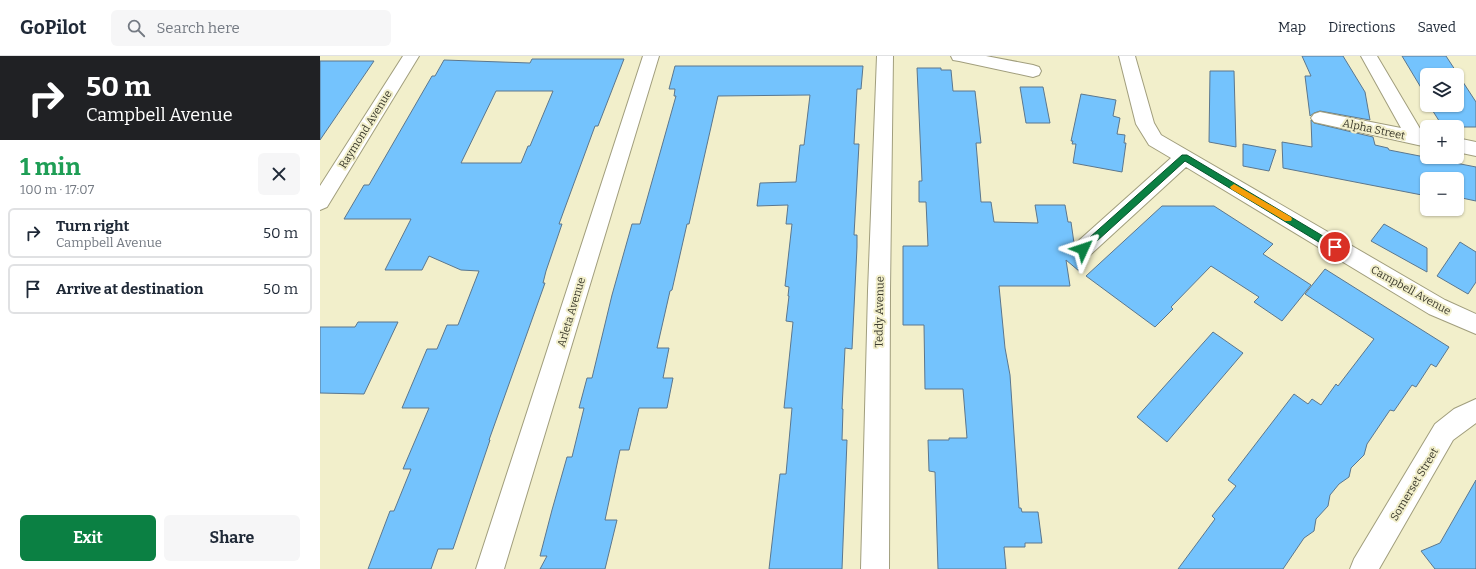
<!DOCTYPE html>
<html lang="en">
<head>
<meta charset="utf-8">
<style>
  body { margin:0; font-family:Bitter,serif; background:#f6f6f7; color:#1f2937; height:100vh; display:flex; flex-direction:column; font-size:15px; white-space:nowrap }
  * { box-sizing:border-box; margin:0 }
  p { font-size:13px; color:#747a83 }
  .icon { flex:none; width:22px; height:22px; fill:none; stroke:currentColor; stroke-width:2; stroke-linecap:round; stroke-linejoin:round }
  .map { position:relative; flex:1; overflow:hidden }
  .side { display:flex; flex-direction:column; background:#fff; width:320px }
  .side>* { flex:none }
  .top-card { background:#202124; color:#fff; overflow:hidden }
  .controls { position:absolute; left:1100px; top:12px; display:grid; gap:8px }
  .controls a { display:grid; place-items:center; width:44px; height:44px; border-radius:6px; background:#fff; box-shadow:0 1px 3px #0004; font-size:20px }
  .pin { position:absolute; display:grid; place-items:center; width:34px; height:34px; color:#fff; margin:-17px; border:2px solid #fff; border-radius:50%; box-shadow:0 1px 4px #0007 }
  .me { position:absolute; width:44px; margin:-22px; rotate:48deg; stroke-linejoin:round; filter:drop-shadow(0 0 3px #0008) }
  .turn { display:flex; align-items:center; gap:14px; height:84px; padding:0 20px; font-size:18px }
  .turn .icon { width:52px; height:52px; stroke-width:2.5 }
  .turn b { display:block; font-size:28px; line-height:34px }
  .round { display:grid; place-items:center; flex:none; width:42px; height:42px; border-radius:6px; background:#f6f6f7 }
  .head { display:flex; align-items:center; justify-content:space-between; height:68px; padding:0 20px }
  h1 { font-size:24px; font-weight:700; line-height:30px; color:#1e9e55 }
  .button { display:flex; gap:8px; margin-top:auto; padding:8px 20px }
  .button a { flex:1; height:46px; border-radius:6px; background:#0b8043; color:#fff; font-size:16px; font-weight:700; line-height:46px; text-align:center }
  .button a+a { background:#f6f6f7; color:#1f2937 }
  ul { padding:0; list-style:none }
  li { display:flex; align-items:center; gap:12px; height:50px; margin:0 8px 6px; padding:0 12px; border:2px solid #e0e1e3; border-radius:6px }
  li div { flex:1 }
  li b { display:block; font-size:15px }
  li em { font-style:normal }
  header { display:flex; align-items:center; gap:24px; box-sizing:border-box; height:56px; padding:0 20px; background:#fff; border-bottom:1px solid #e0e1e3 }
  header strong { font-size:19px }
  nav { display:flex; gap:22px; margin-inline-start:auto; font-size:14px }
  .search { width:280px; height:36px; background:#f6f6f7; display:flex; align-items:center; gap:10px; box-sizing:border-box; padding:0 14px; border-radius:6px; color:#747a83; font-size:15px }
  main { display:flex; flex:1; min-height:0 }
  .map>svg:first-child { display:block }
  .building { fill:#74c3fd; stroke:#5c778d; fill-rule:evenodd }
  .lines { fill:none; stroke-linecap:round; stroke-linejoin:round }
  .minor-casing { stroke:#a19e7d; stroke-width:2 }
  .minor { fill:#fff; fill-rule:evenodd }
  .route { fill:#0b8043; stroke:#07532c }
  .slow { fill:#f59e0b }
  .labels { text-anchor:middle; stroke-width:4; stroke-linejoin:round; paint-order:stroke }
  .street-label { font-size:11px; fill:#3b3a2c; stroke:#f2efcb }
</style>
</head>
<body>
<header>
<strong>GoPilot</strong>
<div class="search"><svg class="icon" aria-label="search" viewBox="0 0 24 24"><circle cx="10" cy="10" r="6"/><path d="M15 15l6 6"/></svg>Search here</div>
<nav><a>Map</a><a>Directions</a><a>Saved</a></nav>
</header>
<main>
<section class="side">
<div class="top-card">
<div class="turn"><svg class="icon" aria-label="right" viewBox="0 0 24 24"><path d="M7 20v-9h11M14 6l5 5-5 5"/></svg><div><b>50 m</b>Campbell Avenue</div></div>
</div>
<div class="head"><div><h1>1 min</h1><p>100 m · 17:07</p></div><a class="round"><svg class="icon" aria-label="close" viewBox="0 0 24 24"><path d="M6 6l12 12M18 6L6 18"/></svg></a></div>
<ul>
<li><svg class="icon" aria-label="right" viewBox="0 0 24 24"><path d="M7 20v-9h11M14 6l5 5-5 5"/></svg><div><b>Turn right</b><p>Campbell Avenue</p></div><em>50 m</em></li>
<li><svg class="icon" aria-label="arrive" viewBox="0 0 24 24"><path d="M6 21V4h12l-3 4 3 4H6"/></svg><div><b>Arrive at destination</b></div><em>50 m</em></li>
</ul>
<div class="button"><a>Exit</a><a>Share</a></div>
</section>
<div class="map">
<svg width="1156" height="513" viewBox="0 0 1156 513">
  <rect width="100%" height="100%" fill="#f2efcb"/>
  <!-- building -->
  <path class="building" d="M982,0H1023L1045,36L1050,64L1000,55L994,57L990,60L985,20H991Z
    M1082,0H1126L1156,46V71H1123L1109,49H1137V19H1107V46L1103,40H1106Z
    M212,3H304L278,70H275L239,168H242L226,215L223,227H225L169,384H170L133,493H118L111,513H48L70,455H74L91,413H83L109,352H82L107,293H117L127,269H138L159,215L141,214L109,200L102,214H65L91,163H24L44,129H49L112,20H115L124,4L210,7ZM176,35H233L210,90H208L201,107H141Z
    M0,5H54L0,84Z
    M355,10H543L541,33H537L534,88H539L534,179H537V191L532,293L525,292L522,353H523L522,384H527L522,513H449L460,418H466L472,352H464L473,266L466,265L469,240H468L469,231L465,230L472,168H466L468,149L437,150L440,127L476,126L480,89H484L490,39L398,40L369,168H367L352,234L350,235L337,292H349L343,322H353L347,352H319L309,394H300L285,464H297L285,513H220L227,500H220L232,454L247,401H252L264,352H259L267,322H272L292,239L312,168H320L356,40H354L355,33H349Z
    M597,12H621V14H631L633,35H655L661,87H656L661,146H671L674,166L718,167L715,149H745L748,166H751L754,187L752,194L757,201L759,215L746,204L750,230H679L685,292L690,319L699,452H701L702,456H718L722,487H705V491H684L686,513H618L615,416L609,415L608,384H629V382H647L643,333H605L604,269H583V190H608L606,146H599V125H602Z
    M890,15H914L916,91L889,86Z
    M700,31H723L730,67H706Z
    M761,38L796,44L793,60L800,62L797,78L805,79L804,87H806L802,116L753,107L756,88H752L753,85H751Z
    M991,64L994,67L1053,81L1055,89L1068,92L1069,94L1156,111V145L1137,141V123H1107V140L963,112L962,86L992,91Z
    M923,88L956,94L949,115L923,110Z
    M842,150H894L953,188L943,198L991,229L962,265L934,246L939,241L891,210L851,251L853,253L835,271L766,220Z
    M1064,168L1107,192V216L1051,185Z
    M1140,186L1156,196V226L1148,238L1117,220Z
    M1005,213L1129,291L1116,311L1111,308L1096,331L1092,329L1074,355L1070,354L1047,388L1044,399L1031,412L1029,421L1019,428L1010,439L1008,450L996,463L994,475L984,482L963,513H858L895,463L892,460L916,430L908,424L974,338L988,348L992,343L1001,349L1016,328L1018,330L1054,283L985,238Z
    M38,266H78L44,338L0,337V271H35Z
    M893,276L923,297L847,386L817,361Z
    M1156,424V513H1115L1101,495L1120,487Z"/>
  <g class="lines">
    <!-- minor casing -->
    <g class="minor-casing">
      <path id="minor" d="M83,0H99L7,151L0,154V130Z
        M323,0H339L184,513H156Z
        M557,0H573L570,235L569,513H541L548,235Z
        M631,0H666L713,9L719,11L721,15L719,19L713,21L639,5L633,4Z
        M799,0H815L834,67L841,79L1125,244L1156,258V278L1109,258L866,111L770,199L763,201L756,199L753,193L756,187L851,102L829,89L816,68Z
        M1041,0H1057L1102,76L1107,77V91L994,66L991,62L994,58L1000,56L1081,72Z
        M1137,82L1156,86V100L1137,96Z
        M1156,343V367L1133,384L1059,513H1030L1034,503L1115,368L1134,353Z"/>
    </g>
    <!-- minor -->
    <use href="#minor" class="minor"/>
  </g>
  <!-- route -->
  <path class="route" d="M862,99H867L1018,189L1020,191L1018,194H1012L865,105L766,195H760L759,193L760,190Z"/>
  <!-- slow -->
  <path class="slow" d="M914,128L971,161L972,163L971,165H965L911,133L910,131Z"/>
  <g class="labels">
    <!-- street labels -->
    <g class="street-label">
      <text transform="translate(45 73) rotate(-58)" y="4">Raymond Avenue</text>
      <text transform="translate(1054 73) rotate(12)" y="4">Alpha Street</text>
      <text transform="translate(1091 234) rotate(29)" y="4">Campbell Avenue</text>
      <text transform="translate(251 256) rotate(-73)" y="4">Arleta Avenue</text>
      <text transform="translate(559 256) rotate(-89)" y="4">Teddy Avenue</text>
      <text transform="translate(1094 428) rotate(-59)" y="4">Somerset Street</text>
    </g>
  </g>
</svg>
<div class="controls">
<a><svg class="icon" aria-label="layers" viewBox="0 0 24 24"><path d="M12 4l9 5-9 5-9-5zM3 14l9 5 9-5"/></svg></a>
<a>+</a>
<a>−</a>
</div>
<div class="pin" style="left:1015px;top:191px;background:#d93025"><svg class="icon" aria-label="arrive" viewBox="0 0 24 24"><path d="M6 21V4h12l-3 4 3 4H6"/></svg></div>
<svg class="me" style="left:763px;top:193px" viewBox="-20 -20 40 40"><path d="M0-17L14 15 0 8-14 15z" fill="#0b8043" stroke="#fff" stroke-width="4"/></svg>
</div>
</main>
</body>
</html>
